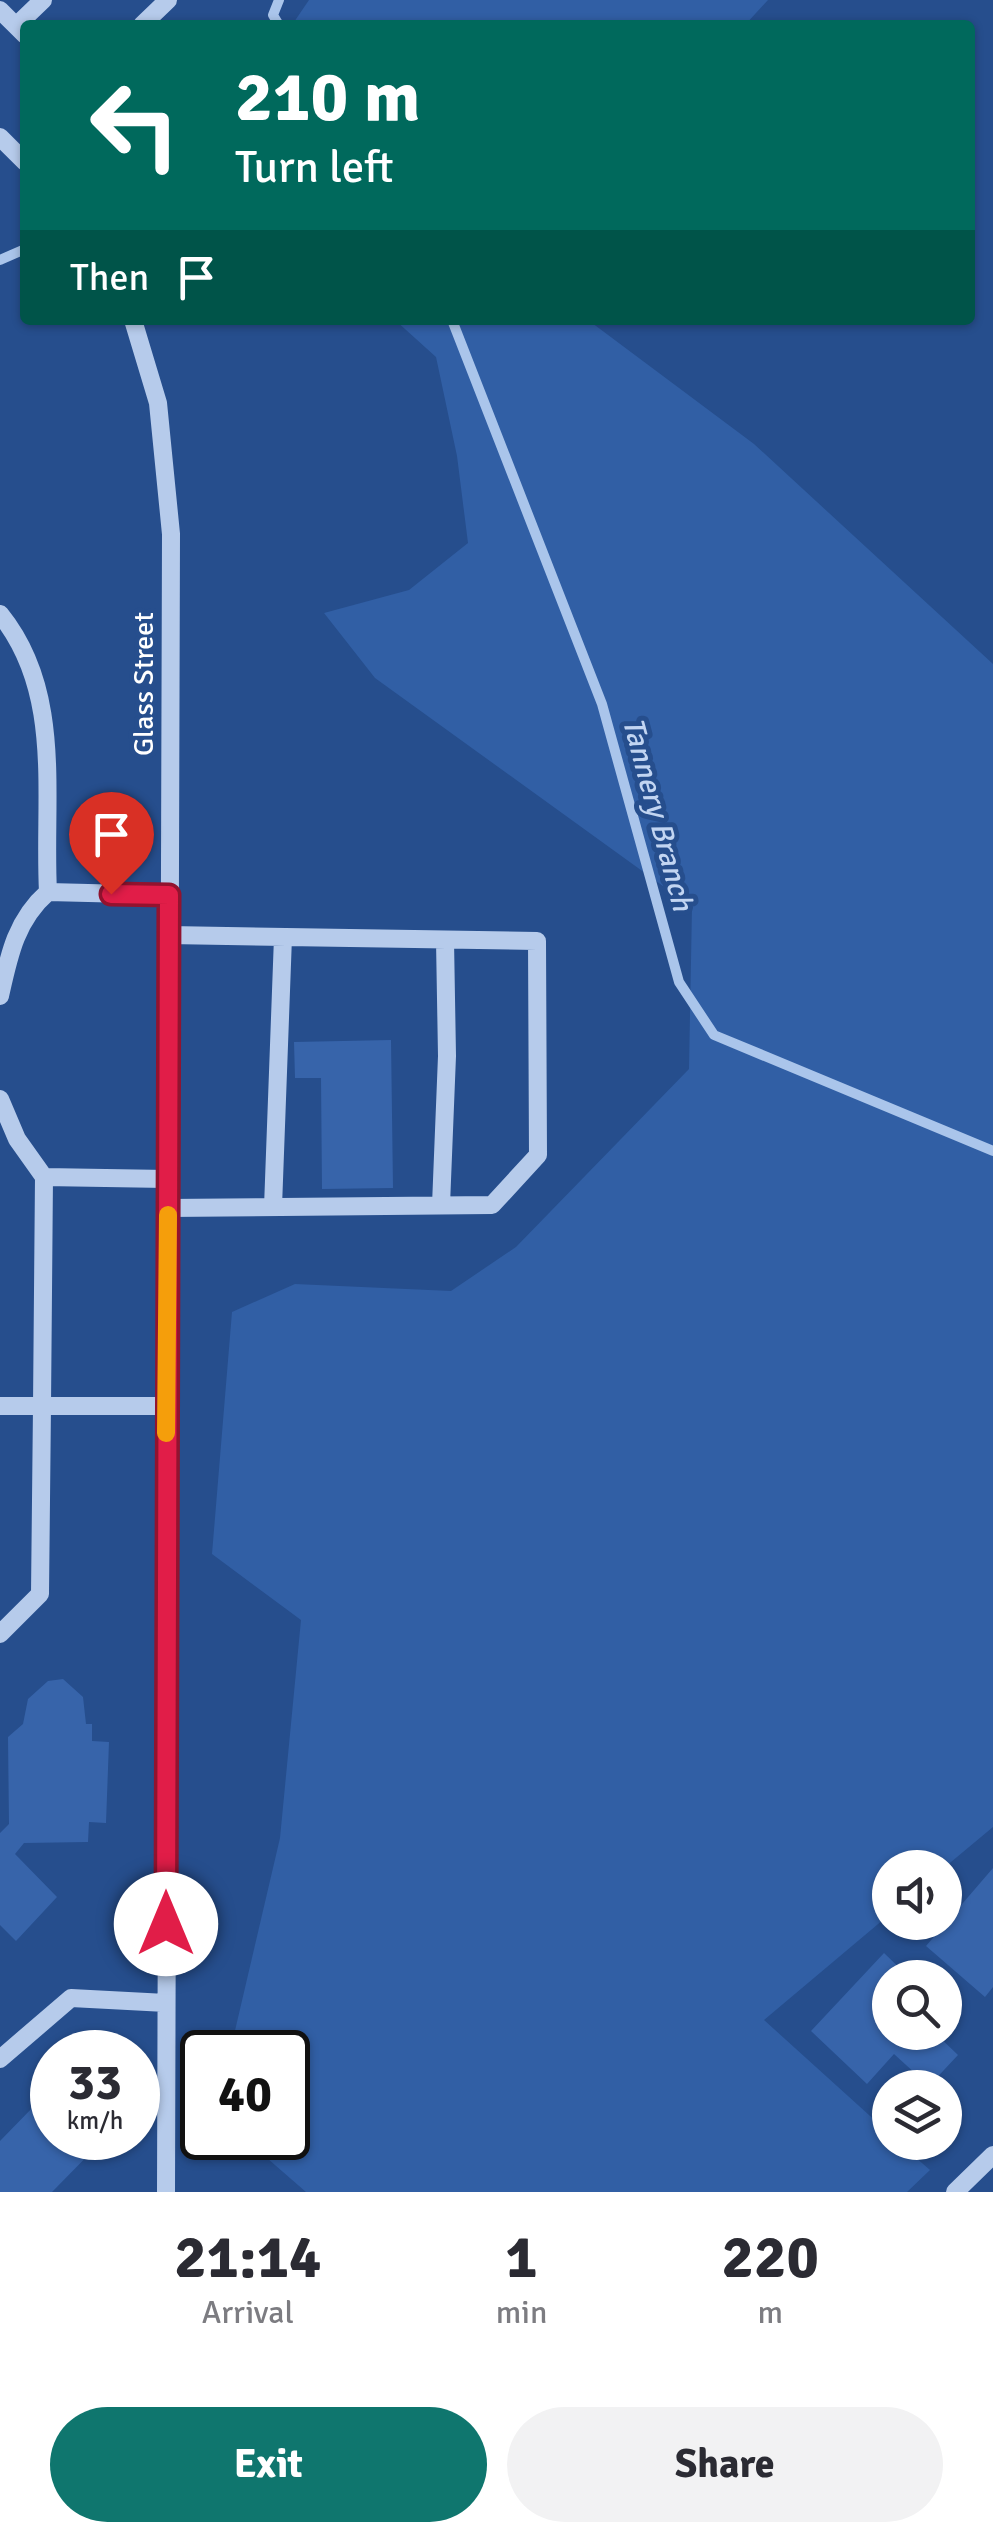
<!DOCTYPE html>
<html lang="en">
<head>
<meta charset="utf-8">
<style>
  body { margin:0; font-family:Signika,sans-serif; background:#f2f2f3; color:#2b2b33; height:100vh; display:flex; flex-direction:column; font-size:38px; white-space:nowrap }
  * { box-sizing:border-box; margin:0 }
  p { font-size:32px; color:#7c7c81 }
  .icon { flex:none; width:55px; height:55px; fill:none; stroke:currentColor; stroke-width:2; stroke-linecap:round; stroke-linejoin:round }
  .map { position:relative; height:2192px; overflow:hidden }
  .sheet { display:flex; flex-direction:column; background:#fff; flex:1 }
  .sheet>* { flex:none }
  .banner { position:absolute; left:20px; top:20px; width:955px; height:305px; border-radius:10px; box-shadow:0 2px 8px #0004; background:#00695c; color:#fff; overflow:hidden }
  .controls { position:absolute; left:872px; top:1850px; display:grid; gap:20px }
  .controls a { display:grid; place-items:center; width:90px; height:90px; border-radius:50%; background:#fff; box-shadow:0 2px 8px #0004; font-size:50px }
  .speed { position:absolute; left:30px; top:2030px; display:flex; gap:20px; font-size:50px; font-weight:700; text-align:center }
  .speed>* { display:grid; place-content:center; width:130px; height:130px; border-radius:50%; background:#fff; box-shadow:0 2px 8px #0004; line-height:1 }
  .speed small { font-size:25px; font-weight:400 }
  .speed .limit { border:5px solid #111; border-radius:15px; background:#fff; color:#111 }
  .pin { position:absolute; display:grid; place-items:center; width:85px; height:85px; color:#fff; margin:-102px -42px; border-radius:50% 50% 50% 0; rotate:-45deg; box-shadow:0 0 10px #0007 }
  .pin .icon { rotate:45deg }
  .me { position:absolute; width:110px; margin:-55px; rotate:0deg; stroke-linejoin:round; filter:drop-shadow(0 0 8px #0008) }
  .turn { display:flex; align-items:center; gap:35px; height:210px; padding:0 50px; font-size:45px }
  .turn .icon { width:130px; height:130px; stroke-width:2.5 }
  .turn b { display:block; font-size:70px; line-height:85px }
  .then { display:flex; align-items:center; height:95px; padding:0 50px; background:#0003; gap:20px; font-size:38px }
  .eta { display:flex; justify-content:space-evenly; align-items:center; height:170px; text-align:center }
  .eta b { font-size:60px; font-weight:700; line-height:70px }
  .cta { display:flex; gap:20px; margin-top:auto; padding:20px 50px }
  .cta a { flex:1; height:115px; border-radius:60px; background:#0f766e; color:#fff; font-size:40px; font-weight:700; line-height:115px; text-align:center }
  .cta a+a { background:#f2f2f3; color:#2b2b33 }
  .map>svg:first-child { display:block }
  .green { fill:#315fa5 }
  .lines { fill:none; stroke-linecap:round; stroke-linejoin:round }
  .stream { stroke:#aac5eb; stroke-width:10 }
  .building { fill:#3764aa }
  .minor { stroke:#b6cbeb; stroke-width:18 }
  .route-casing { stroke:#92132f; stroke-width:25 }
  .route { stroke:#e11d48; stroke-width:18 }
  .slow { stroke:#f59e0b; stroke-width:18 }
  .labels { text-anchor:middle; stroke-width:10; stroke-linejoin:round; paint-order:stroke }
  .street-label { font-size:28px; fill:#fff; stroke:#264e8d }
  .water-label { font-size:30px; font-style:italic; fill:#c2d5f2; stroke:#264e8d }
</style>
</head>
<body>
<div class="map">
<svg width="993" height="2192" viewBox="0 0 993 2192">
  <rect width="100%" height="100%" fill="#264e8d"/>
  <!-- green -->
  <path class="green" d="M309,0H768L745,25H292Z
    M395,320H588L754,444L993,664V1827L945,1867L890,1868V1914L764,2020L890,2134V2142L899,2143L930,2170L907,2192H306L244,2138H288V2052H230L280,1838L301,1620L212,1554L232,1312L295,1284L451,1291L516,1247L689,1069L692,907L375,678L324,613L409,590L468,543L457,456L436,357Z"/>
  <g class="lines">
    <!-- stream -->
    <path class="stream" d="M279,0L273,15L279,25
      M0,260L25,249
      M452,320L602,704L679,982L714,1035L993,1151"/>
  </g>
  <!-- building -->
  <path class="building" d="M391,1040L393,1188L322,1189L321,1078H295L294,1042Z
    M63,1679L83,1697L86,1724H92V1741L109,1742L106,1823L89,1822L88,1842L24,1843L15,1854L57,1897L16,1941L0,1925V1833L9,1824L8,1737L23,1724L28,1699L48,1681Z
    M993,1868V1987L985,1997L926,1946Z
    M884,1953L910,1978H890V2032H934L958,2055L929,2086L894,2054L867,2084L811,2031Z
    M36,2104L52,2120V2138H105L52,2192H0V2141Z"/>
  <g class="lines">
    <!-- minor -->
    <path class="minor" d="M0,10L16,26
      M142,25L168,0
      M25,35L16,26L43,0
      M0,137L25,162
      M133,320L158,403L171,534L166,2192
      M0,614C64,693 43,797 48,892C16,920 9,955 0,996
      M48,892L169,895
      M0,1099L17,1139L44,1177L42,1406H0
      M44,1177L167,1179
      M441,1205L447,1056L445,940
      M273,1207L283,937
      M168,1208L492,1205L538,1155L537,941L169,935
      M0,1634L40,1594L42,1406H166
      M0,2059L71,1998L166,2003
      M955,2192L993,2155"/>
  </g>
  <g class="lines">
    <!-- route casing -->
    <g class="route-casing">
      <path id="route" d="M111,894L169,895L166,1924"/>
    </g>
    <!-- route -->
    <use href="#route" class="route"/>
    <!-- slow -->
    <path class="slow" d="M166,1433L168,1215"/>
  </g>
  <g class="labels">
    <!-- street labels -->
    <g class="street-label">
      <text transform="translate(143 684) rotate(-90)" y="10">Glass Street</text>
    </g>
    <!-- water labels -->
    <g class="water-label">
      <text transform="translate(658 814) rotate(75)" y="10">Tannery Branch</text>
    </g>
  </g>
</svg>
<div class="controls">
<a><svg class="icon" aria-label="sound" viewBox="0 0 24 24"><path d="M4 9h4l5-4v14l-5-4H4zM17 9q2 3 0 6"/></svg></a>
<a><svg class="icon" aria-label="search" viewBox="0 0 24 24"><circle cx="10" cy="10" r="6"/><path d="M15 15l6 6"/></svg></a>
<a><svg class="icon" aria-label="layers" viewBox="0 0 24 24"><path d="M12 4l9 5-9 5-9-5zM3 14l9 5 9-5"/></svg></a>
</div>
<div class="speed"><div>33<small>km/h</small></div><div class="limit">40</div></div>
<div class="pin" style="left:111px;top:894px;background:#d93025"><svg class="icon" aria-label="arrive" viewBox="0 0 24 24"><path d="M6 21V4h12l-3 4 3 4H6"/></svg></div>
<svg class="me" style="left:166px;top:1924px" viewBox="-20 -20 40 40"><circle r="19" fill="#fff"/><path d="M0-13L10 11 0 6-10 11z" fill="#e11d48"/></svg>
<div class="banner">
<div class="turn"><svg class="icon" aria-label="left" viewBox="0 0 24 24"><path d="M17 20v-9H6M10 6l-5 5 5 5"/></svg><div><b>210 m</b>Turn left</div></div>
<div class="then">Then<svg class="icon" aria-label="arrive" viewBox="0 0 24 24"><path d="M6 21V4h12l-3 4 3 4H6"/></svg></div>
</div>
</div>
<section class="sheet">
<div class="eta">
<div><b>21:14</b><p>Arrival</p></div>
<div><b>1</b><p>min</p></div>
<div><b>220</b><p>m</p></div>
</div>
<div class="cta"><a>Exit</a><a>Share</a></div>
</section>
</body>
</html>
